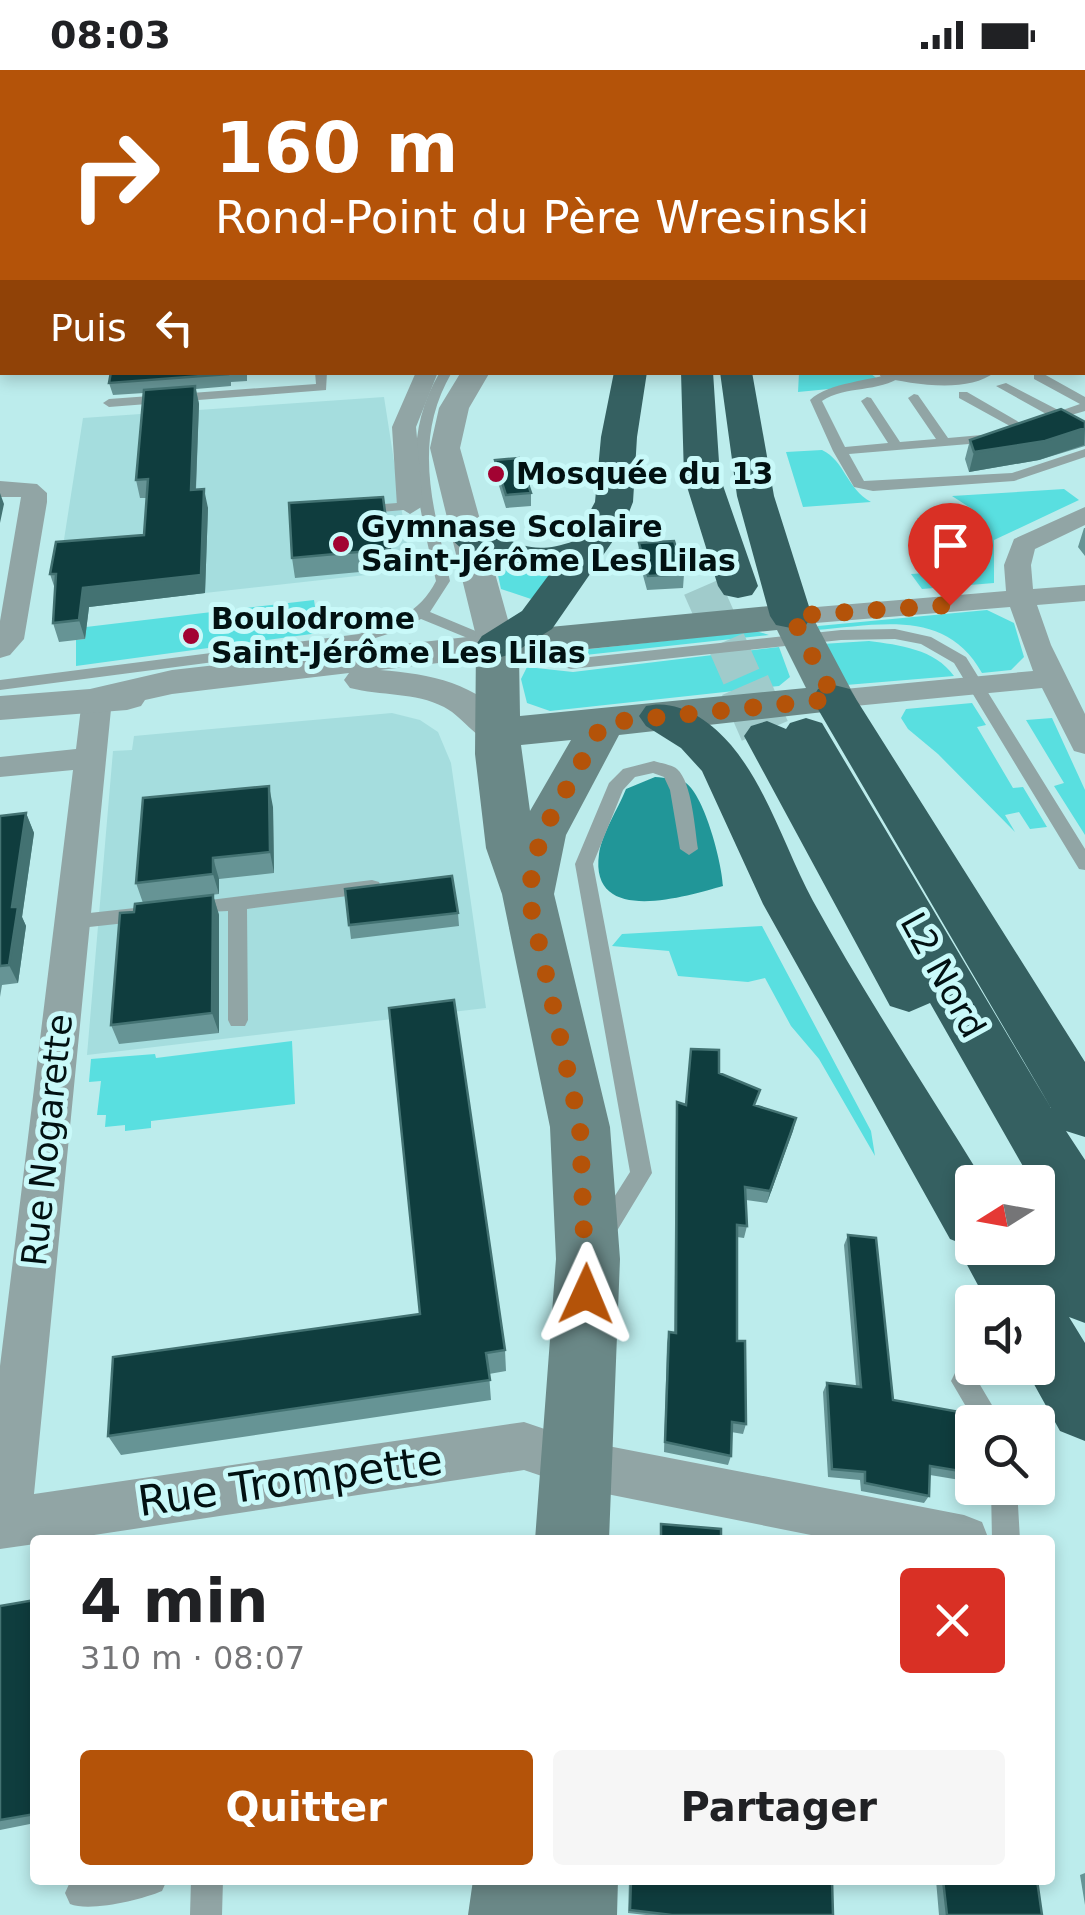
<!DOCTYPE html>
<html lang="fr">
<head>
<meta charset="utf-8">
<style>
  body { margin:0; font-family:"DejaVu Sans",sans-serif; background:#f6f6f6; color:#202124; height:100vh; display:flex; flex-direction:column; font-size:38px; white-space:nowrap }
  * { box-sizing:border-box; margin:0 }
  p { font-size:32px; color:#757577 }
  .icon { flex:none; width:55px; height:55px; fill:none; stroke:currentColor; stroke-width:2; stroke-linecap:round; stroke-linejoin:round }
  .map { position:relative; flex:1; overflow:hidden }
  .details { position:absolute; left:30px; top:1465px; width:1025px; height:350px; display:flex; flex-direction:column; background:#fff; border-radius:10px; box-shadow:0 5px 15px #0003 }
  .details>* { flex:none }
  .guide { position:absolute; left:0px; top:0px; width:1085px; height:305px; box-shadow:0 5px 15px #0003; background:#b45309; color:#fff; overflow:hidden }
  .needle { width:65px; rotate:259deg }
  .buttons { position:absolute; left:955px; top:1095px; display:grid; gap:20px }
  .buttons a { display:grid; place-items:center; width:100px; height:100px; border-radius:10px; background:#fff; box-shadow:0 5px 15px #0003; font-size:50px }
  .pin { position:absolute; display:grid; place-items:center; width:85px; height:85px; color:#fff; margin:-102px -42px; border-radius:50% 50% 50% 0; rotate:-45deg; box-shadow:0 0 10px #0007 }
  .pin .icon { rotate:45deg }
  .me { position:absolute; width:110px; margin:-55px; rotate:1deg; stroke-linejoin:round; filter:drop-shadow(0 0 8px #0008) }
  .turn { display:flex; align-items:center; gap:35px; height:210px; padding:0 50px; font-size:45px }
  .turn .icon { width:130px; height:130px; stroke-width:2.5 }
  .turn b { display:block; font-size:70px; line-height:85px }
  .then { display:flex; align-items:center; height:95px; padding:0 50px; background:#0003; gap:20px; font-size:38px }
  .round { display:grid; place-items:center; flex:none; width:105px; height:105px; border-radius:10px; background:#f6f6f6 }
  .head { display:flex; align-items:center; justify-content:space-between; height:170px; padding:0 50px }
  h1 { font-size:60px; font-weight:700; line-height:75px }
  .cta { display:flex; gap:20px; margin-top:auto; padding:20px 50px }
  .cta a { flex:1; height:115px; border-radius:10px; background:#b45309; color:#fff; font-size:40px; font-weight:700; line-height:115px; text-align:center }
  .cta a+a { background:#f6f6f6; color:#202124 }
  .status { display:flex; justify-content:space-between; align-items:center; height:70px; padding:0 50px; background:#fff; direction:ltr }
  .status svg { height:28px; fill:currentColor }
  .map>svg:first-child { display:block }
  .built { fill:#a5ddde }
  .green { fill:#59dfe0 }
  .water { fill:#219698 }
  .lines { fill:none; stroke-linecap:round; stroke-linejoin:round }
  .motorway-tunnel-far1 { stroke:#a0cbcb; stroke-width:39; stroke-dasharray:39 20; stroke-linecap:butt }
  .motorway-tunnel { stroke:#a0cbcb; stroke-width:50; stroke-dasharray:50 25; stroke-linecap:butt }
  .service { fill:#91a5a5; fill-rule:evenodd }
  .minor { fill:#91a5a5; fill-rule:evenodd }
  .tertiary { fill:#91a5a5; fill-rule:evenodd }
  .secondary { fill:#6a8887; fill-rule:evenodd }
  .motorway { fill:#356061; fill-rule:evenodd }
  .wall { fill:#669495 }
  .shaded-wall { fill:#437272 }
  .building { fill:#0f3d3e; stroke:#437272; stroke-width:2.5 }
  .route { stroke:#b45309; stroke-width:18; stroke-dasharray:0 32.4 }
  .poi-dot { fill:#a20332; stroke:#c9f9f9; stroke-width:4 }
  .labels { text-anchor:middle; stroke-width:10; stroke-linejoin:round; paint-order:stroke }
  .far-poi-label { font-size:30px; font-weight:bold; fill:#021112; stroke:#c9f9f9; text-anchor:start }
  .street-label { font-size:35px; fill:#021112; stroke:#c9f9f9 }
  .near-street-label { font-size:42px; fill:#021112; stroke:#c9f9f9 }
</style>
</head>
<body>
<div class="status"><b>08:03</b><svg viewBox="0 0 49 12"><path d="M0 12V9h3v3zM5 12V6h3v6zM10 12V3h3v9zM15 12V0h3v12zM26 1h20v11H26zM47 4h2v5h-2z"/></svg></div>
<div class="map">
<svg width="1085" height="1845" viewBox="0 0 1085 1845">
  <rect width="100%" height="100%" fill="#bcecec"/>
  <!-- built -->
  <path class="built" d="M384,327L411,500L53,540L83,348Z
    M392,643L420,650L438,662L451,693L486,938L87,985L113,681L132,680L134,666Z"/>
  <!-- green -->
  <path class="green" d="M799,303H870L880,311L870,315L798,322Z
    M822,380C845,391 846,418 871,432L803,437L786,382Z
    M1064,419L1079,430L994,470V513L922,519L911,504L942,502L936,490L953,479L938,480L917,448L953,445L978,476L972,439L952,426Z
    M501,492L544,502L550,508L531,529L501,519L496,496Z
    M314,530L319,563L76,596V570L85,569L86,557Z
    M987,540L1014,553L1024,587L1011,600L982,603C946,538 879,555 816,560L818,556Z
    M756,561L769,565L576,586L562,582Z
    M869,571C899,575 935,579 954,606L846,615L822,574Z
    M779,577L790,607L779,616L550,641L527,633L521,609L527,597L573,602Z
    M972,633L986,655L977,657L1013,718L1023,717L1047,757L1030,759L1019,742L1005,745L1015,762L938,684L908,659L901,648L906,639Z
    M1052,648L1085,720V765L1054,716L1064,713L1026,650Z
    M762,856L871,1061L875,1086L819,989L791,956L765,908L748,912L678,906L669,881L612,876L622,864Z
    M292,971L295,1034L151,1051V1058L125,1061V1055L105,1057L106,1045H97L101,1011L89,1012L91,989L155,984L156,988Z"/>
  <!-- water -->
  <path class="water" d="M655,707C665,708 678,708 686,713C705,727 722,793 723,816C687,826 589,857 599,784C602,763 618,739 626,719Z"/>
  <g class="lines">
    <!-- motorway-tunnel-far1 -->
    <path class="motorway-tunnel-far1" d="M702,517L746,617"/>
    <!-- motorway-tunnel -->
    <path class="motorway-tunnel" d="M745,615L767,666"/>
    <!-- service -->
    <path class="service" d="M315,302H327L326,320L109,337L103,333L109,329L316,314Z
      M440,302H452C411,372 434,438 450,511L430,542L502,572L571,589L841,560L895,559L931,567L966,587L1085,779V800L1079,799L954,593L921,574L895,569L841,570L571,599L492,578L421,549L391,563L360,573L0,620V610L359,564C391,554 420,543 436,511C420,437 398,372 440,302Z
      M896,302L902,306C879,323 846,315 822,331L845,377L888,373L861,331L867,327L871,328L900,372L936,369L908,328L914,324L918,325L948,368L993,364L999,368L993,372L849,384L864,411L1012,403L1085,379V387L1014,411L873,421L854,417L833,381L810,330C829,312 871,311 896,302Z
      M1034,303H1042L1085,327V341L1040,354V348L1048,345L996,316L1006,313L1060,341L1080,334L1034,309Z
      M959,322H967L1029,358L1019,361L959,328Z
      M410,432L417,436L415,439L358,444L351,440L358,436Z
      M654,691C660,693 673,695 677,699C692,712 695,760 698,779L689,785L680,779L670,720L664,707L653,703L635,707L623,720L593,794L652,1103L612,1169L604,1172L596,1169L592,1162L630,1102L575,794L609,713L623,699Z
      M372,810L379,812L381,817L379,822L247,839L248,950L245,956H231L228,950V841L186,843L184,838L186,833Z
      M144,837L153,844L144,851L71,859L61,852L71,845Z
      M964,1299L973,1303L1002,1352H975L951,1311L955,1303Z
      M991,1418H1017L1020,1470H992Z
      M74,1810H167L162,1821C141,1830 90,1842 70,1834L65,1823L70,1812Z
      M191,1810H223L222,1845H190Z"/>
    <!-- minor -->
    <path class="minor" d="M0,194H2V206H0Z
      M1085,279V293H1082V280Z
      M416,302H438L416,357L423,436L410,444L397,436L392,357Z
      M878,302H995C968,324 912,314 881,307Z
      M0,411L37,414L47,423V432L24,569L10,585L0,588V551L21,427H0Z
      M1085,437V455L1035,479L1031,495L1033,519L1085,515V531L1037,535L1051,575L1085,644V684L1074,681L1042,618L834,638L823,636L819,629L823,622L834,620L1033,601L1010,537L791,555L781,552L777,546L781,540L1006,521L1004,495L1014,469Z
      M97,620L108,622L112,629L34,1424L524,1352L577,1370L964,1445L982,1452L989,1470H836L577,1418L524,1400L61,1470H35V1474L0,1479V1296L73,700L0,707V687L76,679L82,629L86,622Z"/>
    <!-- tertiary -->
    <path class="tertiary" d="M669,0H689V2H670Z
      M1082,111H1085V125H1082Z
      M461,302H490L469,338L460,378L515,575L510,583L497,586L380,600C434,604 486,615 517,663L511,672C479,680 470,651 444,637C415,622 381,626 350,618L344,610L349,603L172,624L145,630L141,636L127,640L0,650V626L90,619L172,600L476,566L430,378L439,338Z"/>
    <!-- secondary -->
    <path class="secondary" d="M791,534L806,537L812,546L856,629L850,639L619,665L566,765L554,824L610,1057L620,1189L609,1470H535L556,1189L550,1057L502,824L486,778L475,684L476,575L482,566L497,562ZM777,560L806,618L520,646L519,586ZM571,670L530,741L521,675Z
      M473,1810H618L617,1845H468Z"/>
    <!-- motorway -->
    <path class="motorway" d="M614,302H647L637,367L633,432L624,455L552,559L512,584L497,588L482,584L476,575L482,566L522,541L551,502C518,506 466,492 447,463L452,455C498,443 507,496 574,471L595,432L601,367Z
      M681,302H713L720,407L758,516L752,525L738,528L724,525L718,516L684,407Z
      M720,302H752L774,426L812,546L806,555L791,558L776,555L770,546L737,426Z
      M834,615L850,619L856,629L1085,992V1067L1066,1061L1085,1090V1253L1069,1247L1085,1273V1371L1060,1361L1025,1298H1038V1232H987L958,1178L960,1173L950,1169L763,834L702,701L681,678L646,656L639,646L646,636C678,628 711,651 731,675C768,719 786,781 813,831C866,927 927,1019 984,1112H972V1178H1038V1112H1032L930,933L909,942L890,936L744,666L751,656L767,651L786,659L790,653L806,648L822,653L1051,1038L812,629L818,619Z"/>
  </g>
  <!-- wall -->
  <path class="wall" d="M780,0H1085V77H1082V2H793Z
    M111,302H247V311L231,312V316L196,319L199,334L196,420L208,438L205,523L89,537L85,569L59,572L53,553L55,519L50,504L144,465L147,428H140L136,410L144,323L113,325L109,313Z
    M1085,352V376L1039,390L969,402L965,389L970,370Z
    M495,390L531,423V436L506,438L495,403Z
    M1084,458H1085V486L1078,477Z
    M639,473L684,504L683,518L647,520L638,487Z
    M390,479L392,499L295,508L292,488Z
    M273,737L274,803L219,809V824L143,833L136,813Z
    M26,743L34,763L22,847L26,856L18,913L2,915L0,927V746Z
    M345,819L458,843L459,856L351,869Z
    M213,825L219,845V963L119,974L111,955L134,842Z
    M691,979L756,1036L796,1048L767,1133L746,1130L747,1156L744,1168L737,1167V1271L746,1354L743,1364L731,1362V1386L728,1395L664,1382L667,1273L669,1262L674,1263L676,1045L677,1032L686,1035Z
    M848,1165L893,1330L972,1352V1412L930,1405L929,1426L924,1433L861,1421L860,1410L828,1407L823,1322L827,1313L856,1316L844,1175Z
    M505,1280L506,1301L489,1304L491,1330L121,1385L108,1366L113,1287Z
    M35,1530V1753L0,1760V1536Z
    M1085,1803V1835L1080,1805Z
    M629,1810H832L833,1845H646L628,1843Z
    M936,1810H1037L1042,1845H939Z"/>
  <!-- shaded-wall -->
  <path class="shaded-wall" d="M195,316L199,334L195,438L191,420Z
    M1085,358L1084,375L1039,390L969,402L974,382Z
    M204,419L208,438L205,523L89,537L85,569L79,550L83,518Z
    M0,423L4,434L0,453Z
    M269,716L273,737L274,803L270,782Z
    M26,743L34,763L22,847L26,856L18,913L9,895L12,837Z
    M213,788L219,809V824L213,804Z
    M213,825L219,845V963L212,943Z
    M796,1048L793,1061L767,1133L770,1121Z"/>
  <!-- building -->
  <path class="building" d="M0,0H663L664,2H2V22L0,12Z
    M873,0H1085V59H1082V2H886Z
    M2,26V182H0V27Z
    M111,302H228V304L109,313Z
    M195,316L191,420L204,419L201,505L83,518L79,550L53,553L56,504H50L56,472L144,465L148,409L136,410L144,320Z
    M1061,339L1085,352V358L1045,371L974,382L970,370Z
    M519,388L531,423L506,425L495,390Z
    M383,427L390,479L292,488L289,433Z
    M674,471L684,504L648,506L639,473Z
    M269,716L270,782L213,788V804L136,813L143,728Z
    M26,743L12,837H18L9,895L0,896V746Z
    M452,806L458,843L349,855L345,819Z
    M213,825L212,943L111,955L120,843L134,842L135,834Z
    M454,930L505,1280L486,1283L490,1310L108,1366L113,1287L420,1244L389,938Z
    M691,979L719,980V1003L760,1020L754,1035L796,1048L770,1121L745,1117L747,1156L737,1155V1271H745L746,1354L732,1352L731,1386L665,1372L669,1262L676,1263L677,1032L686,1035Z
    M848,1165L876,1168L893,1330L987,1347V1352H972V1403L930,1396L929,1426L865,1413V1402L832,1399L827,1313L861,1317Z
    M661,1454L721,1459V1470H661Z
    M35,1530V1744L0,1750V1536Z
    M631,1810H832L833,1845H672L630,1840Z
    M943,1810H1037L1042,1845H947Z"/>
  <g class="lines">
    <!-- route -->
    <path class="route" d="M586,1224L580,1056L528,824L541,765L603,653L834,629L792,546L950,535"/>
  </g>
  <!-- markers -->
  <g class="poi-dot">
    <circle cx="496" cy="404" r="10"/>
    <circle cx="341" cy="474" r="10"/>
    <circle cx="191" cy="566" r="10"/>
  </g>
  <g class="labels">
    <!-- far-poi labels -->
    <g class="far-poi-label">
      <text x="516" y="414">Mosquée du 13</text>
      <text x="361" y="467">Gymnase Scolaire<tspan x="361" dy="34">Saint-Jérôme Les Lilas</tspan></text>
      <text x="211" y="559">Boulodrome<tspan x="211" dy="34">Saint-Jérôme Les Lilas</tspan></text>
    </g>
    <!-- street labels -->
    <g class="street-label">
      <text transform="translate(943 905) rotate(61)" y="12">L2 Nord</text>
      <text transform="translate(47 1070) rotate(-84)" y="12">Rue Nogarette</text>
    </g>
    <!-- near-street labels -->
    <g class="near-street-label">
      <text transform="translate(290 1410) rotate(-8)" y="15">Rue Trompette</text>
    </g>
  </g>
</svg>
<div class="buttons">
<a><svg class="needle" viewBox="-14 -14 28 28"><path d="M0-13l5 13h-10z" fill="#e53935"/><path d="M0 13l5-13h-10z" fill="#757577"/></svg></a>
<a><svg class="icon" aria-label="sound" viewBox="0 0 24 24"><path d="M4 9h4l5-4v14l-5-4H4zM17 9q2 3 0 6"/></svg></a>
<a><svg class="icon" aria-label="search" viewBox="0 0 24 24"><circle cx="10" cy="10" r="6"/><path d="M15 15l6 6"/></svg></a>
</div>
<div class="pin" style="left:950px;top:535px;background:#d93025"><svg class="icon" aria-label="arrive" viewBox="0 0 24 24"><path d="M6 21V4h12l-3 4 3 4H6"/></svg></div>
<svg class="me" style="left:586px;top:1224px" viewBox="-20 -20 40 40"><path d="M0-17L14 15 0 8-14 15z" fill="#b45309" stroke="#fff" stroke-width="4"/></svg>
<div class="guide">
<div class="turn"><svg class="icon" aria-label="right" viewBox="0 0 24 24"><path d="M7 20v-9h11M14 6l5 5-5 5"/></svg><div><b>160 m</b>Rond-Point du Père Wresinski</div></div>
<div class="then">Puis<svg class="icon" aria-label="left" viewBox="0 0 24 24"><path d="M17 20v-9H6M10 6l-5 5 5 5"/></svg></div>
</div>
<section class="details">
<div class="head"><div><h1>4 min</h1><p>310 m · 08:07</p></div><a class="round" style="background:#d93025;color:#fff"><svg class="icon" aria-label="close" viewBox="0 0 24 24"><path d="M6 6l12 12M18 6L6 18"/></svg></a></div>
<div class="cta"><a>Quitter</a><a>Partager</a></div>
</section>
</div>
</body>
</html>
